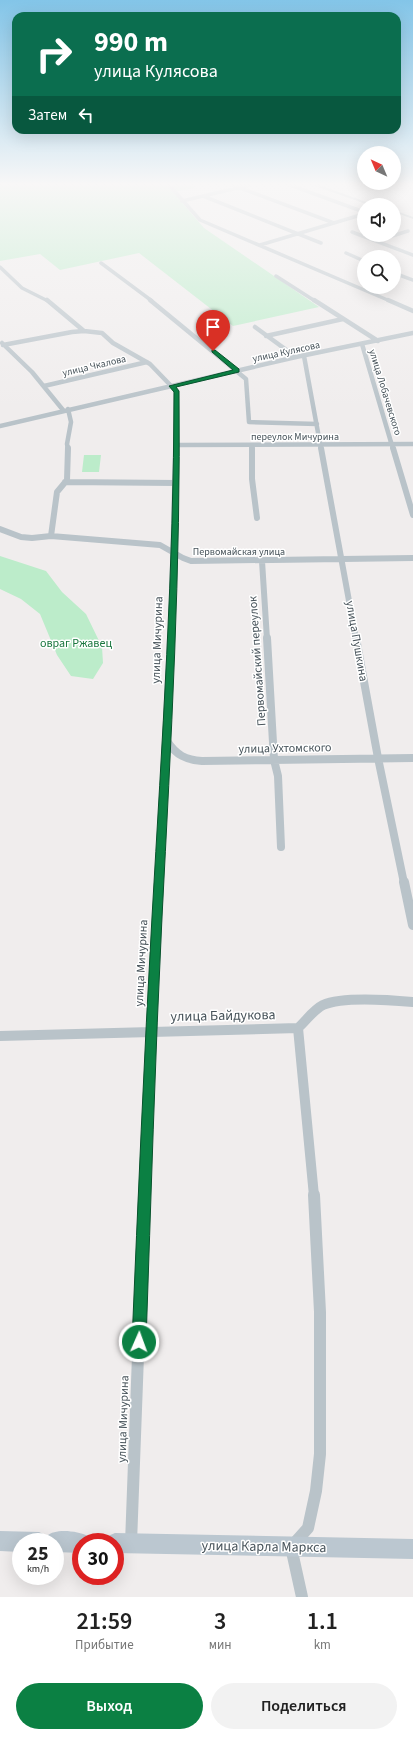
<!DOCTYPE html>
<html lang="ru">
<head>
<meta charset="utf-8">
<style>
  body { margin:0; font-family:"Source Sans 3",sans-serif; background:#f2f2f2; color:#222; height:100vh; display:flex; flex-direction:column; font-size:15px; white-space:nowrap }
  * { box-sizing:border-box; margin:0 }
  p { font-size:13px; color:#767676 }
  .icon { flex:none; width:22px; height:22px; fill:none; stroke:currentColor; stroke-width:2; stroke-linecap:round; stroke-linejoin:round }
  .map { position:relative; height:1597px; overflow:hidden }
  .side { display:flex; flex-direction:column; background:#fff; flex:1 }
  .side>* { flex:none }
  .hud { position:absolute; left:12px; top:12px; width:389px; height:122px; border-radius:12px; box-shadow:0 4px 16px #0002; background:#0b6e4f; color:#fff; overflow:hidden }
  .needle { width:26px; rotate:316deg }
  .controls { position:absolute; left:357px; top:146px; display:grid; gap:8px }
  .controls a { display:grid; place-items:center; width:44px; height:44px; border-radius:50%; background:#fff; box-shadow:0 4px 16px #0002; font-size:20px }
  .speed { position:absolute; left:12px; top:1533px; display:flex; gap:8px; font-size:20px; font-weight:700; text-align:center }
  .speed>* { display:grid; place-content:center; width:52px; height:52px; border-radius:50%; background:#fff; box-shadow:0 4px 16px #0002; line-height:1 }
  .speed small { font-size:10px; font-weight:400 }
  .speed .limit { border:6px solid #d22; background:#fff; color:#111 }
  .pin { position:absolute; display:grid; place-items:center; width:34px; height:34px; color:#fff; margin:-41px -17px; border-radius:50% 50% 50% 0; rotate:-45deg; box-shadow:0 0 4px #0007 }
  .pin .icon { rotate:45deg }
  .me { position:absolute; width:44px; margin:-22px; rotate:2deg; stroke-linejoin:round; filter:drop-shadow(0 0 3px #0008) }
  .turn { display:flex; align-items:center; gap:14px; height:84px; padding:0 16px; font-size:18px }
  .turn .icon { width:52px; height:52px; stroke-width:2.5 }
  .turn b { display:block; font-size:28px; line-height:34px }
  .then { display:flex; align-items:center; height:38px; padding:0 16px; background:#0003; gap:8px; font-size:15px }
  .eta { display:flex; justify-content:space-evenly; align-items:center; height:68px; text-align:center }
  .eta b { font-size:24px; font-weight:600; line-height:28px }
  .cta { display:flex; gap:8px; margin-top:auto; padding:8px 16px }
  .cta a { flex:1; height:46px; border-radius:24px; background:#0b8043; color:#fff; font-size:16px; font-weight:600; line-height:46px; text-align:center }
  .cta a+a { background:#f2f2f2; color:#222 }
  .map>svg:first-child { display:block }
  .green { fill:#bcecca }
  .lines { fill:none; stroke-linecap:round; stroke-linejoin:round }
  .minor-far5 { stroke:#b9c3c9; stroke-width:3.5 }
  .minor-far4 { stroke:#b9c3c9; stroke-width:4.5 }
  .minor-far3 { stroke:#b9c3c9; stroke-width:6 }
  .minor-far2 { stroke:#b9c3c9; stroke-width:8 }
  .minor-far1 { stroke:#b9c3c9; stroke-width:10 }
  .minor { stroke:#b9c3c9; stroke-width:12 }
  .tertiary { fill:#b9c3c9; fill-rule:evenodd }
  .secondary { fill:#bbc7d0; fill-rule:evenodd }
  .route { fill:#0b8043; stroke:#07532c }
  .labels { text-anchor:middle; stroke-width:3; stroke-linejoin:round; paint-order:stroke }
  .far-street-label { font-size:10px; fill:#465259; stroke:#fff }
  .street-label { font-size:12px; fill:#465259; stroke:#fff }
  .park-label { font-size:12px; fill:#1a773f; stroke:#fff }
  .near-street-label { font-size:14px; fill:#465259; stroke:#fff }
</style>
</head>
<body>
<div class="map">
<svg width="413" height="1597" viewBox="0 0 413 1597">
  <rect width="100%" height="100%" fill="#f0eded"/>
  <!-- green -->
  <path class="green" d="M0,185H192L195,188L173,192L204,228L319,307L233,326L139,253L60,270L40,254L0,261Z
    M84,455H101L99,472H82Z
    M0,556L46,571L62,592L86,614L102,647L103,663L93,679L71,676L57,655L40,614L21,599L0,589Z"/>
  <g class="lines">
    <!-- minor-far5 -->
    <path class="minor-far5" d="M169,185L200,220L390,301
      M232,185L334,223
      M290,185L364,212
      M203,196L321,243
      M182,201L250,185
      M352,232L413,255
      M376,241L408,231
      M260,245L364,214
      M346,253L364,261
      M101,263L152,301
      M0,267L22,288L48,301
      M394,273L413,280
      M276,276L315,301"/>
    <!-- minor-far4 -->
    <path class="minor-far4" d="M47,300L84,331
      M150,300L246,379L249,422L317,424
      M314,300L378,341
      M388,300L413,311
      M255,327L296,357
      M266,336L343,319
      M2,343L32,372L63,410
      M362,344L393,449
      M3,345L72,332L84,331L102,333L113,343L150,364L176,391V449
      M304,356L321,449
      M44,386L147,362
      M68,409L71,422L67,444L68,449
      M0,426L296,357L413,333
      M177,445L413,444
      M252,445V449"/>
    <!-- minor-far3 -->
    <path class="minor-far3" d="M252,448V479L257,518
      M321,448L356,639
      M393,448L413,515
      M65,482L176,483
      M0,529L21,537L32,538L51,536L160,545L183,558L191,561L413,558
      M51,536L57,492L67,480L68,448
      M262,561L267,639
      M171,639L176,448"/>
    <!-- minor-far2 -->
    <path class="minor-far2" d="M267,638L274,760L278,776L281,847
      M356,638L378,758L404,883
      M167,741C176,755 186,760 202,761L413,758
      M159,883L171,638"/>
    <!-- minor-far1 -->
    <path class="minor-far1" d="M404,882L413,925
      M298,1028L314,1196
      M0,1036L298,1028C306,1021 313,1010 323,1005C343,996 391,1000 413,1002
      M144,1196L159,882"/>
    <!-- minor -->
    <path class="minor" d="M131,1543L144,1195
      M302,1597L291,1547L308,1528L316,1491L320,1454V1312L314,1195"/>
    <!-- tertiary -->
    <path class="tertiary" d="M312,185H319L375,205H369Z
      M394,210L413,217V219L394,212Z"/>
    <!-- secondary -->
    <path class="secondary" d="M0,1531L39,1532L47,1536C55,1528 78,1531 88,1536L91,1542H81V1553L55,1552V1542H21V1552L0,1551Z
      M115,1533L413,1539V1559L115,1553V1542H105L108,1536Z"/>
  </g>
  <!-- sky -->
  <linearGradient id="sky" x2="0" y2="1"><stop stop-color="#83c5e8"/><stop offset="0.45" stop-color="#f8f7f7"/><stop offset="1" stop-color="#f8f7f7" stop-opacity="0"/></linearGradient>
  <rect width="413" height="409" fill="url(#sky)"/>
  <!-- route -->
  <path class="route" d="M212,350H215L239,369V372L176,387L179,391C181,566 171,742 162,917C155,1058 151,1200 146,1342L144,1347L139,1349L134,1347L132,1342C138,1200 144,1058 152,917C162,742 174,567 174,392L169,386L233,370L212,352Z"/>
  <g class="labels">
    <!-- far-street labels -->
    <g class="far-street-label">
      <text transform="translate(286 351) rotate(-12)" y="4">улица Кулясова</text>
      <text transform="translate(94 365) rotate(-13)" y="4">улица Чкалова</text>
      <text transform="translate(386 392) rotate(73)" y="4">улица Лобачевского</text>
      <text x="295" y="440">переулок Мичурина</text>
      <text x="239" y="555">Первомайская улица</text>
    </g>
    <!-- street labels -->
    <g class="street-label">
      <text transform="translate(157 640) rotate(-88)" y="4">улица Мичурина</text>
      <text transform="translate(357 641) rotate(80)" y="4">улица Пушкина</text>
      <text transform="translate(257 661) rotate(-94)" y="4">Первомайский переулок</text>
      <text transform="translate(285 748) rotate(-1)" y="4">улица Ухтомского</text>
      <text transform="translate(141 963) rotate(-87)" y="4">улица Мичурина</text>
      <text transform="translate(123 1419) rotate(-88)" y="4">улица Мичурина</text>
    </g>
    <!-- park labels -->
    <g class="park-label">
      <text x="76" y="647">овраг Ржавец</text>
    </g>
    <!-- near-street labels -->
    <g class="near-street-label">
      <text transform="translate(223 1015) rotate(-1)" y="5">улица Байдукова</text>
      <text transform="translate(264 1546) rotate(1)" y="5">улица Карла Маркса</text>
    </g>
  </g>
</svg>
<div class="controls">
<a><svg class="needle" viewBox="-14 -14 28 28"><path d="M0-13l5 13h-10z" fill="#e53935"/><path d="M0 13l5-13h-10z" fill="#767676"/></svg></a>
<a><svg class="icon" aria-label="sound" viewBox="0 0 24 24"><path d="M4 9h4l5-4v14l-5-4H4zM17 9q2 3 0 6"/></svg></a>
<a><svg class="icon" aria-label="search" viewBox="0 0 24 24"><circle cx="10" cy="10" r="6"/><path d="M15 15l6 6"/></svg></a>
</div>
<div class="speed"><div>25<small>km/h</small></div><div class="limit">30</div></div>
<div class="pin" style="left:213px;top:351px;background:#d93025"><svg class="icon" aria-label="arrive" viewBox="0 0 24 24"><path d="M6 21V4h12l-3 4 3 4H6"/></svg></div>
<svg class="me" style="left:139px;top:1342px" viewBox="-20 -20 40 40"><circle r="17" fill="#0b8043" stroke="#fff" stroke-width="3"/><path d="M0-11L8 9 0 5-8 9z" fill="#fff"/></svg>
<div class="hud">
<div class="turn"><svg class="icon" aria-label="right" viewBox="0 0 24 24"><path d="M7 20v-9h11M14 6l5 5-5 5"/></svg><div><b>990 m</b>улица Кулясова</div></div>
<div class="then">Затем<svg class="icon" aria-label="left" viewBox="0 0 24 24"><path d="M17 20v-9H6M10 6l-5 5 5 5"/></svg></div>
</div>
</div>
<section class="side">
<div class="eta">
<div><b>21:59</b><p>Прибытие</p></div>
<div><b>3</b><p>мин</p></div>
<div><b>1.1</b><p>km</p></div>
</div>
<div class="cta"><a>Выход</a><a>Поделиться</a></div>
</section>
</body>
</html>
